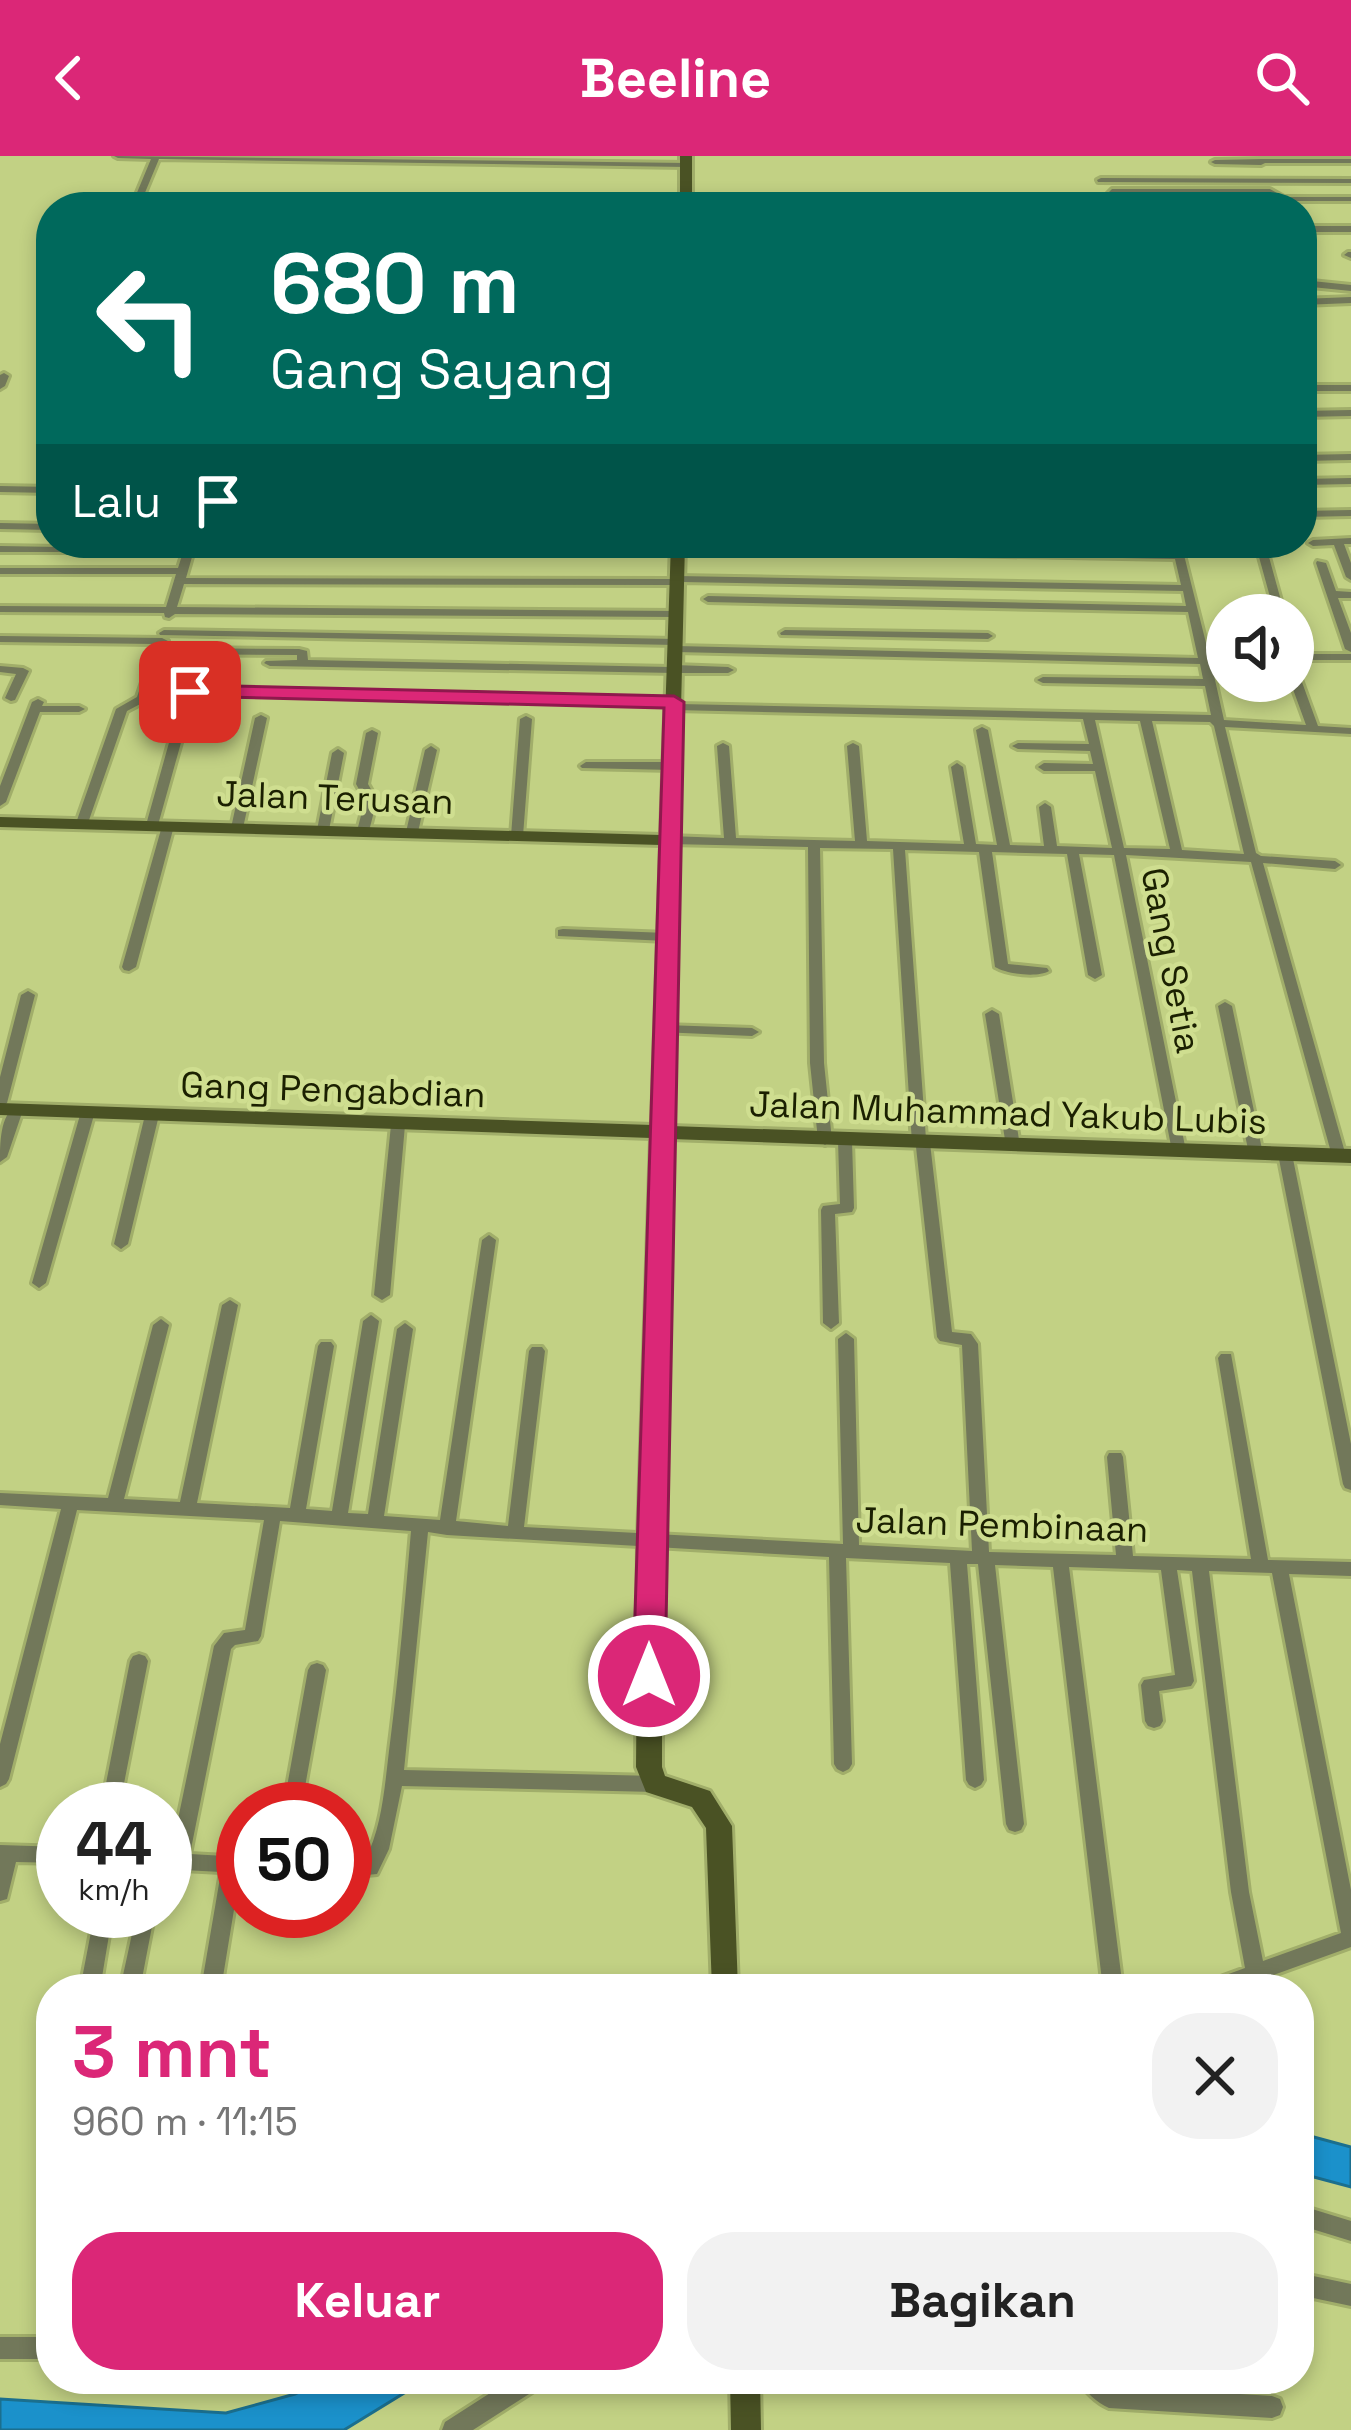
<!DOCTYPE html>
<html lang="id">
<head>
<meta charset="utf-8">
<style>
  body { margin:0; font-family:"Space Grotesk",sans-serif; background:#f2f2f2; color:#222; height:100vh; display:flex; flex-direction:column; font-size:45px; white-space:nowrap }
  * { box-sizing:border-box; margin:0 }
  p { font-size:39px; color:#767676 }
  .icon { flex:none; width:66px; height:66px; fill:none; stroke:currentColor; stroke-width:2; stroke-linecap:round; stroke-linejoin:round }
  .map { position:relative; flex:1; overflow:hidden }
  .details { position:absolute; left:36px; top:1818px; width:1278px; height:420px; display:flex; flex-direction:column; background:#fff; border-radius:48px; box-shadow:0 6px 18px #0003 }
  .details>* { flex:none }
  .guide { position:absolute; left:36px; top:36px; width:1281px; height:366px; border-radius:48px; box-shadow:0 6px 18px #0003; background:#00695c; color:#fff; overflow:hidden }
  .controls { position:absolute; left:1206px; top:438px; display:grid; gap:24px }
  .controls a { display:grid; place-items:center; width:108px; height:108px; border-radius:50%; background:#fff; box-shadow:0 6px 18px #0003; font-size:60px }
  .speed { position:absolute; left:36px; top:1626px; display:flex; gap:24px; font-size:60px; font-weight:700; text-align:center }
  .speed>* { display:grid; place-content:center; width:156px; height:156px; border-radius:50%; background:#fff; box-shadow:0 6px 18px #0003; line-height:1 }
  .speed small { font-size:30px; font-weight:400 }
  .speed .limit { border:18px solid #d22; background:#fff; color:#111 }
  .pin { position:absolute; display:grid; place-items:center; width:102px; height:102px; color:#fff; margin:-51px; border-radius:24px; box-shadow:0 6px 18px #0006 }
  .me { position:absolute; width:132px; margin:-66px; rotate:0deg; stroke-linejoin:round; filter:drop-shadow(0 0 9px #0008) }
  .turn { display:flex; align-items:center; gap:42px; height:252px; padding:0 36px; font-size:54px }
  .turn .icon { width:156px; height:156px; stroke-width:2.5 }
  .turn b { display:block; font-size:84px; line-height:102px }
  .then { display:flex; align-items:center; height:114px; padding:0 36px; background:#0003; gap:24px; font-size:45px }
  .round { display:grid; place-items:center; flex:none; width:126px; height:126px; border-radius:48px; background:#f2f2f2 }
  .headline { display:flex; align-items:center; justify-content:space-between; height:204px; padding:0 36px }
  h1 { font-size:72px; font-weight:600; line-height:90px; color:#db2777 }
  .cta { display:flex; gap:24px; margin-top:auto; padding:24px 36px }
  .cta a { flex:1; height:138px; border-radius:48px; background:#db2777; color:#fff; font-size:48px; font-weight:600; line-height:138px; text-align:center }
  .cta a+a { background:#f2f2f2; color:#222 }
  header { display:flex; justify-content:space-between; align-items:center; height:156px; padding:0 36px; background:#db2777; color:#fff; font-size:54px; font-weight:600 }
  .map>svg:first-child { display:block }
  .water { fill:#1b91cb; stroke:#1b6f8e; stroke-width:3 }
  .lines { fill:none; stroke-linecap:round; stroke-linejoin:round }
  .street-casing { stroke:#a1ae6a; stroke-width:6 }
  .secondary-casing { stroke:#a1ae6a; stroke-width:6 }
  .street { fill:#72785a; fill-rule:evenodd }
  .secondary { fill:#4a5224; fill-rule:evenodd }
  .route { fill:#db2777; stroke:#8e194d; stroke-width:3 }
  .labels { text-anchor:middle; stroke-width:9; stroke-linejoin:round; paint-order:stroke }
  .street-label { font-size:36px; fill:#1b2001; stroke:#cfde90 }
</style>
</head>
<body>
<header><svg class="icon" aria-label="back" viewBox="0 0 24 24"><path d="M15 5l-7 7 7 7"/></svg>Beeline<svg class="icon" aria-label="search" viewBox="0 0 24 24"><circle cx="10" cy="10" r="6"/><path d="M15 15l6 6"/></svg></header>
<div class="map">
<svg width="1351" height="2274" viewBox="0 0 1351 2274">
  <rect width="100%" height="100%" fill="#c2d184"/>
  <!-- water -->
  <path class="water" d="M1299,1977L1351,1991V2031L1299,2017Z
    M324,2223H427L344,2274H0V2243L226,2257L295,2238Z"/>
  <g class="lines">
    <!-- street casing -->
    <g class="street-casing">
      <path id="street" d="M114,0L686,7L690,9L686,11L159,3L139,51H131L151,3L118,2Z
        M1261,3H1351V7H1265L1261,9L1215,8L1211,6L1215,4Z
        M1101,22L1351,23V27L1098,26L1097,24Z
        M1112,33H1270L1284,41H1351V45H1282L1268,37H1117L1114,40L1117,51H1109L1106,39Z
        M1302,70H1351V76H1302Z
        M1348,96H1351V102L1344,99Z
        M1302,124L1351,129V135L1302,130Z
        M1351,141V147L1302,149V143Z
        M4,217L9,220L5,230L0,233V219Z
        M1302,229H1351V235H1302Z
        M1351,254V260L1302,261V255Z
        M1302,272L1309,273L1311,275L1302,278Z
        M1351,298V304L1302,305V299Z
        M1351,322V328L1302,329V323Z
        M0,330L51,331V337L0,336Z
        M1351,354V360L1302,361V355Z
        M0,367L51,368V374L0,373Z
        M1351,382V388H1344L1351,407V424L1346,421L1334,389L1313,390L1308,387L1313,384Z
        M62,387H72L68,396H0V390L60,391Z
        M186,387H196L186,422L672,423L677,420L1181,429L1175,403L678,394L250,395L245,392L250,389L678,388L1173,397L1171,387H1181L1209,499H1227V505L1211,506L1224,564L1306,569L1290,525H1293V515L1299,518L1318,570L1351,572V578L1225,571L1256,697L1261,700L1335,705L1341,709L1335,713L1263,707L1346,1000L1339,1005L1332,1000L1251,706L1126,699L1186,995L1179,1000L1172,995L1114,699L1079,698L1102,819L1095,823L1088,819L1067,698L992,696L1008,808L1047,812L1049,815C1037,822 1007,818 995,811L979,696L905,694L926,983L930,987L952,1176L971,1178L978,1188L989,1396L1116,1399L1107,1301L1109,1297H1121L1123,1301L1133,1400L1251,1403L1218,1202L1221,1198H1231L1268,1404L1351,1406V1420L1289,1418L1351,1734V1791L1235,1833H1201L1204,1827L1245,1812L1231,1736L1192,1415L1177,1414L1194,1525L1191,1530L1159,1535L1163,1565L1160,1570L1154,1572L1148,1570L1145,1565L1141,1529L1144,1524L1175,1519L1161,1414L1069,1411L1123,1833H1103L1053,1411L995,1409L1024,1668L1021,1674L1015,1676L1009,1674L1006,1668L978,1408H967L984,1624L981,1629L975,1632L969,1629L966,1624L950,1407L846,1402L852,1608L849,1613L843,1616L837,1613L834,1608L829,1401L447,1379L428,1376L404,1614L655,1620L661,1623L664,1628L661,1633L655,1636L402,1630L389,1693L377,1718L345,1721V1705L365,1704C383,1670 385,1625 390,1587C399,1516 405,1446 411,1375L280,1365L261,1480L258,1485L235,1489L231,1493L190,1698L243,1701V1717H240L221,1833H201L221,1716L165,1713V1697H171L214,1490L224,1477L245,1474L264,1364L77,1354L9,1623L6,1628L0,1631V1588L61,1353L0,1349V1337L108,1342L153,1169L161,1163L169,1169L124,1343L180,1346L222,1149L230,1144L238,1149L197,1347L290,1352L318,1190L321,1186H331L334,1190L306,1353L332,1355L363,1165L371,1159L379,1165L348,1357L368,1358L397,1173L405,1167L413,1173L384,1360L440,1364L482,1084L489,1079L496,1084L456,1365L508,1370L529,1195L532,1191H542L545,1195L524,1371L843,1388L838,1183L846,1177L854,1183L859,1389L972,1395L962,1189L940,1185L937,1181L916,991L912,987L893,693L820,692L824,907L832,984L825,989L818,984L810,907L808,691L669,688L663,684L669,680L724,682L717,590L723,587L729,590L736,682L855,685L847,590L853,587L859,590L867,685L964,688L951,611L957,607L963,611L976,688L997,689L976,574L982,571L988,574L1010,689L1044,690L1039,651L1045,647L1051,651L1057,690L1112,692L1095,615H1044L1038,611L1044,607L1093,608L1090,595L1018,593L1012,590L1018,587L1089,588L1083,563L674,554L670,553L669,549L150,537L146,545L127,555L88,667L82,671L76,667L116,553L137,541L155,488L0,486V480L162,482L168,485L165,492L299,493L307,495L308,504L670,511L675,509L728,511L734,514L728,517H675L270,510L264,507L266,505L297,504V499L163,498L152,531L674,543L678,544L679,548L1211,559L1205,530L1043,527L1037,524L1043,521L1203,523L1200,508L676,496L670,493L676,490L1198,502L1188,456L708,446L703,443L708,440L1186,450L1183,435L682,426L677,429L184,428L177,451L676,455L681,458L676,461L175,458L169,462L165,461L164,457L0,456V450L166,451L176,418H0V412H178ZM1095,564L1140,565L1170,693L1124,692ZM1152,565L1210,566L1214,570L1244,698L1182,694ZM1209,1415L1272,1417L1341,1777L1263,1805L1249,1736Z
        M1264,398L1269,401L1285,459H1275L1259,401Z
        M1317,405L1326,407L1336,435L1351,436V442H1338L1351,477V496L1345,493L1316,407Z
        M164,474L676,483L682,486L676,489L160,479L159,477Z
        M785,474L988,477L993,480L988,483L781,479L780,477Z
        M1293,498H1351V504H1293Z
        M0,510L23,512L29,515L15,544L11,545L5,542L16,518L0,516Z
        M38,543L44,546L42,550H79L85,553L79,556H40L6,646L0,650V630L32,546Z
        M185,548L191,551L158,669L152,673L148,672L146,669L179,551Z
        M261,559L267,562L243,672L237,676L231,672L255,562Z
        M526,560L532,563L523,680L517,684L511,680L520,563Z
        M372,574L378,577L368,628L377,644L369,675L363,679L357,675L365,644L356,628L366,577Z
        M431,590L437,594L418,676L412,680L406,676L425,594Z
        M338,593L344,597L329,674L323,678L317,674L332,597Z
        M586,606H673L679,610L673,614L582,612L580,610Z
        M168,666L174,670L136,811L129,815L124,814L122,811L162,670Z
        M563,773L667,777L673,781L667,785L558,780V774Z
        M28,835L35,839L7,947L0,952V921L21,839Z
        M1225,846L1232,850L1263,998L1256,1003L1249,998L1218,850Z
        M992,854L999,858L1020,990L1013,995L1006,990L985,858Z
        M665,869L752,872L759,876L752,880L660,876L658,873L660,870Z
        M16,949L23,954L7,1001L0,1006C0,987 0,960 16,949Z
        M87,954L94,959L46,1127L39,1132L32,1127L80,959Z
        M152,954L159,959L128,1088L121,1093L114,1088L145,959Z
        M398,964L405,969L390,1139L382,1144L374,1139L391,969Z
        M845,980L852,985L854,1052L852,1056L835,1058L839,1167L831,1173L823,1167L821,1054L823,1050L840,1048L838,985Z
        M1285,993L1292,998L1351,1288V1334L1345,1332L1343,1328L1278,998Z
        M139,1498L145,1500L148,1505L119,1653H101L130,1505L133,1500Z
        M317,1507L323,1509L326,1514L301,1653H283L308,1514L311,1509Z
        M0,1689L63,1691V1707L16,1706L7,1743L0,1745Z
        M95,1755H113L100,1833H80Z
        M137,1755H155L140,1833H120Z
        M1299,2049L1351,2065V2085L1299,2069Z
        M1299,2117L1351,2128V2150L1299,2139Z
        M0,2181H51V2203H0Z
        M512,2223H543L540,2231L473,2274H442L445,2266Z
        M1079,2223H1106L1114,2230L1272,2240L1280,2243L1283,2251L1280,2259L1272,2262L1109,2252C1097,2247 1084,2235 1079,2223Z"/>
    </g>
    <!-- secondary casing -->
    <g class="secondary-casing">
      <path id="secondary" d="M680,0H692V51H680Z
        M671,387H685L671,970L1351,993V1007L671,983L662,1384V1611L665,1620L710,1635L732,1670L738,1833H712L706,1672L692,1651L646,1636L636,1611L638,1384L651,982L0,959V947L652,969L661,689L0,671V661L661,679Z
        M730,2223H760L761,2274H731Z"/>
    </g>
    <!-- street -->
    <use href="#street" class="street"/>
    <!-- secondary -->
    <use href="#secondary" class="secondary"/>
  </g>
  <!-- route -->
  <path class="route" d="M190,529L674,540L684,546L665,1520L660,1529L649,1533L638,1529L633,1520L664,552L182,540V531Z"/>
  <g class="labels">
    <!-- street labels -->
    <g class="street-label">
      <text transform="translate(335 641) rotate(2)" y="13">Jalan Terusan</text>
      <text transform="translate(1172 804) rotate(79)" y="13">Gang Setia</text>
      <text transform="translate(333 933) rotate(2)" y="13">Gang Pengabdian</text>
      <text transform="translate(1008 956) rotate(2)" y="13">Jalan Muhammad Yakub Lubis</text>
      <text transform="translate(1002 1368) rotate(2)" y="13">Jalan Pembinaan</text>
    </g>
  </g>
</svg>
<div class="controls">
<a><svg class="icon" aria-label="sound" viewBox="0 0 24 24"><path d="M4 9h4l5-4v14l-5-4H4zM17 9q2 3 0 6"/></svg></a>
</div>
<div class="speed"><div>44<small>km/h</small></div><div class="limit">50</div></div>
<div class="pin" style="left:190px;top:536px;background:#d93025"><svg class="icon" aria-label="arrive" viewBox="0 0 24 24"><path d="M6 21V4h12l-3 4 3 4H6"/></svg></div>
<svg class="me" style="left:649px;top:1520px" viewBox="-20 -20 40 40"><circle r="17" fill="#db2777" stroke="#fff" stroke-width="3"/><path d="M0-11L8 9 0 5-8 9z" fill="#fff"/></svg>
<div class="guide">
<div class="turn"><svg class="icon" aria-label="left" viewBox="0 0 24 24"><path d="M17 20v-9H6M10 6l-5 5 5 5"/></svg><div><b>680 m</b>Gang Sayang</div></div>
<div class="then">Lalu<svg class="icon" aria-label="arrive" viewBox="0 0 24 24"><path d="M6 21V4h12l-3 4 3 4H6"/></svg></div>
</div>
<section class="details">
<div class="headline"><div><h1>3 mnt</h1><p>960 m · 11:15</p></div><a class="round"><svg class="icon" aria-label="close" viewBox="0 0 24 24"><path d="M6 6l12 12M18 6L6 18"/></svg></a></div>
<div class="cta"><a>Keluar</a><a>Bagikan</a></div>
</section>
</div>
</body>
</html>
